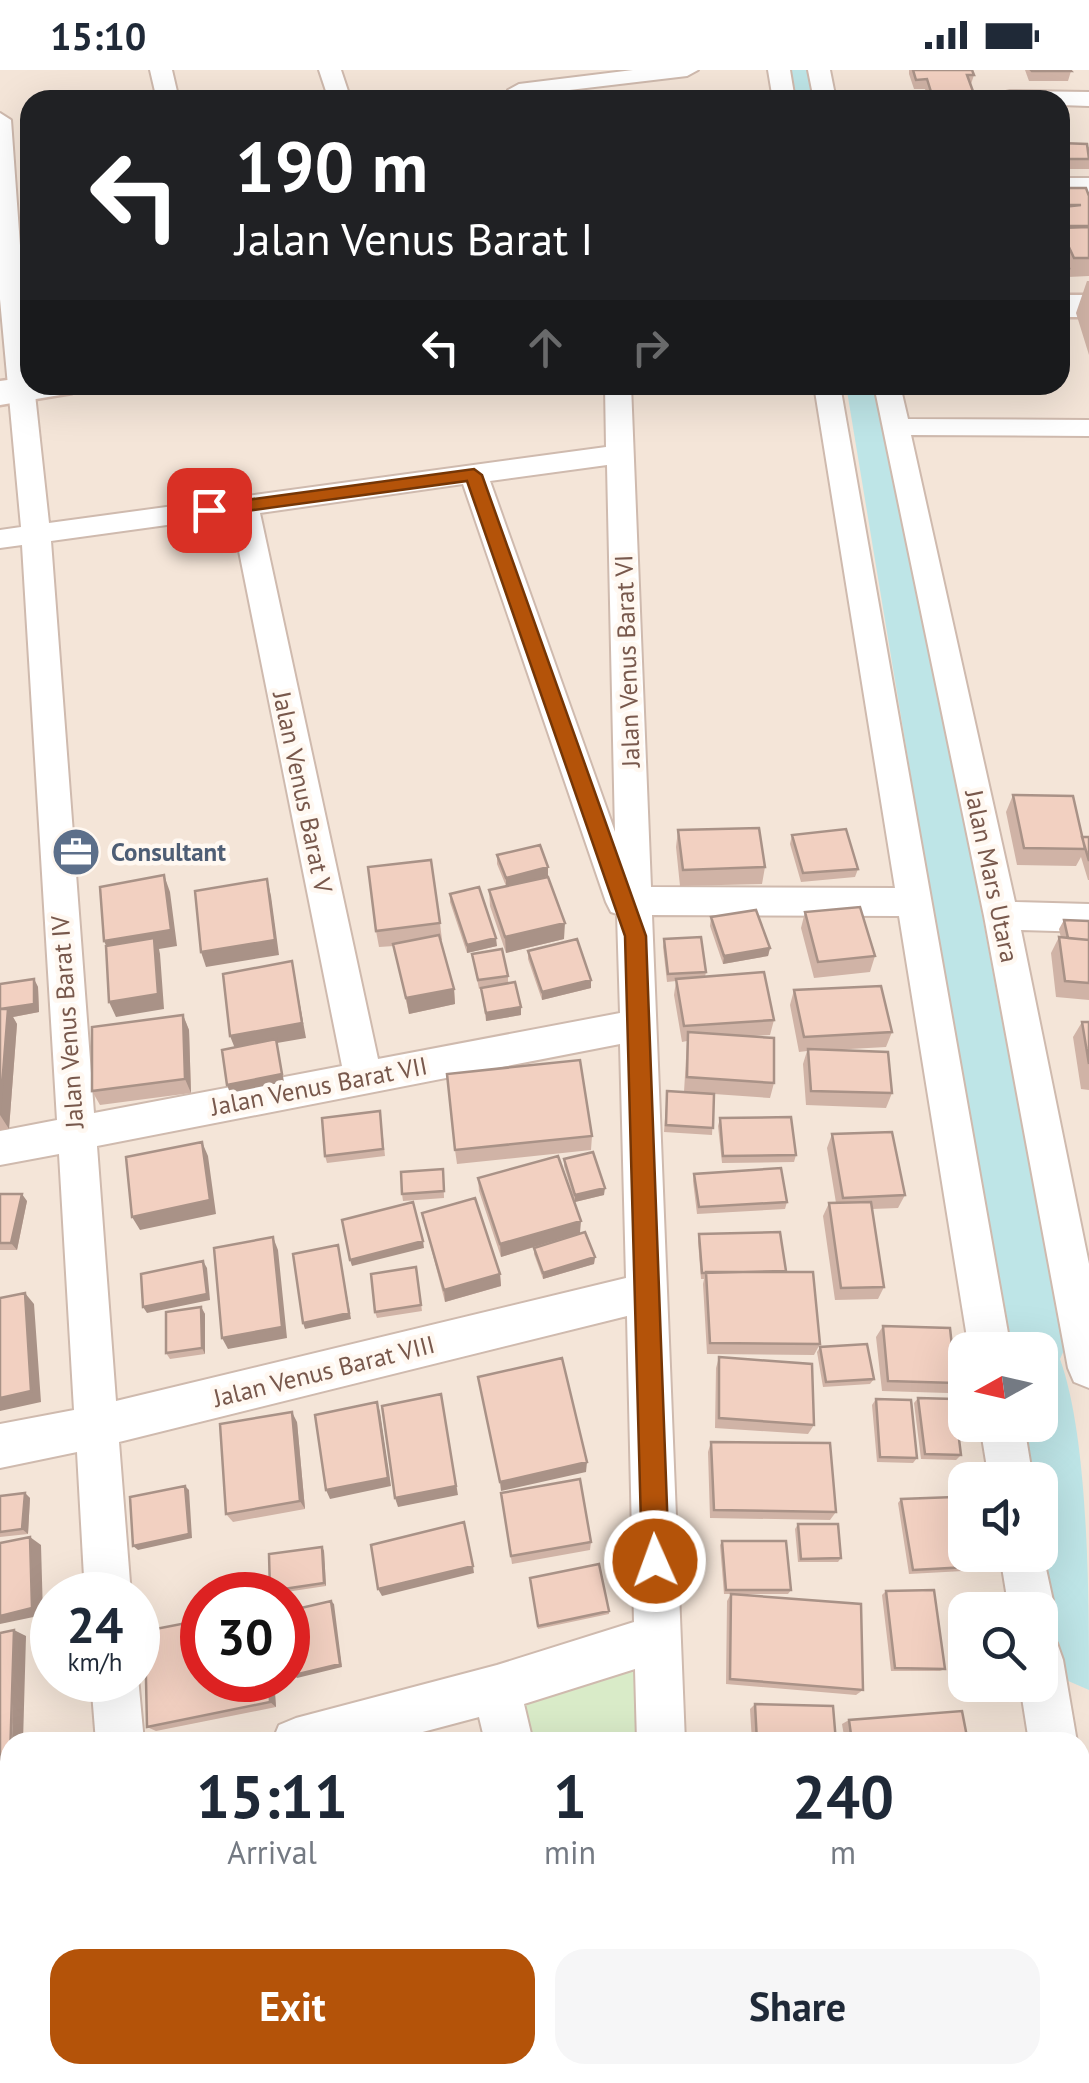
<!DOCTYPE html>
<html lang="en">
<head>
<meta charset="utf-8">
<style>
  body { margin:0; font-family:"PT Sans",sans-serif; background:#f6f6f7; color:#1f2937; height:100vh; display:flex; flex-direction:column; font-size:38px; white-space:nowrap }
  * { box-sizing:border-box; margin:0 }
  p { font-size:32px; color:#747a83 }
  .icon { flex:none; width:55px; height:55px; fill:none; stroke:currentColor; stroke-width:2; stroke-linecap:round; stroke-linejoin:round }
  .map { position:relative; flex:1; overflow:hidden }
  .details { position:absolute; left:0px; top:1662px; width:1090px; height:352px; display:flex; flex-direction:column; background:#fff; border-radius:30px 30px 0 0; box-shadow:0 10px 40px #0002 }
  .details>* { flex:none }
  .banner { position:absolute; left:20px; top:20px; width:1050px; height:305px; border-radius:30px; box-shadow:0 10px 40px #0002; background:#202124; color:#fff; overflow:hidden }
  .needle { width:65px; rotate:262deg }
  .tools { position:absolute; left:948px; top:1262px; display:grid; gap:20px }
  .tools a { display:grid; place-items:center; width:110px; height:110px; border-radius:20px; background:#fff; box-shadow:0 10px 40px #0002; font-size:50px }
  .speed { position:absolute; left:30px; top:1502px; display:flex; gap:20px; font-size:50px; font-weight:700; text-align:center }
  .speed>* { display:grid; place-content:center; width:130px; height:130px; border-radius:50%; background:#fff; box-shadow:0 10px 40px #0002; line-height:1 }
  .speed small { font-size:25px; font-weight:400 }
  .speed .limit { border:15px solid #d22; background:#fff; color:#111 }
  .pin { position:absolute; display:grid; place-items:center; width:85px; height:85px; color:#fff; margin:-42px; border-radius:20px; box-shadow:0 5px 15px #0006 }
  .me { position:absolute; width:110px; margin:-55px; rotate:358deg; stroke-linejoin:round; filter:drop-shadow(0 0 8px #0008) }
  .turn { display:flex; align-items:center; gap:35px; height:210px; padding:0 50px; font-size:45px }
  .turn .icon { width:130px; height:130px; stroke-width:2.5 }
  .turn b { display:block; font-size:70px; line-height:85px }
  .lanes { display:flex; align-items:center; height:95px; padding:0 50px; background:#0003; justify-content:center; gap:50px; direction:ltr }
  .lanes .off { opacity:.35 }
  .eta { display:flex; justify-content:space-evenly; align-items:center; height:170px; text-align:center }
  .eta b { font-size:60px; font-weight:600; line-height:70px }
  .primary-button { display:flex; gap:20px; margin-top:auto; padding:20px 50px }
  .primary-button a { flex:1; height:115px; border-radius:30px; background:#b45309; color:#fff; font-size:40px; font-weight:600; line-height:115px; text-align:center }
  .primary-button a+a { background:#f6f6f7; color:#1f2937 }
  .status { display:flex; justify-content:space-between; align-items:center; height:70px; padding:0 50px; background:#fff; direction:ltr }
  .status svg { height:28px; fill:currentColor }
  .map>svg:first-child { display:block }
  .residential { fill:#f4e5d8; fill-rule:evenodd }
  .green { fill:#d9ebc8 }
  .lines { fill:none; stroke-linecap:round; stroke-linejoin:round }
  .canal { fill:#bee5e7; fill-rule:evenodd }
  .lane-casing { stroke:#cfbaae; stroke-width:5 }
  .street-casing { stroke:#cfbaae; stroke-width:4 }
  .secondary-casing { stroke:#d5bcaf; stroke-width:5 }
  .lane { fill:#fff; fill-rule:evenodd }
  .street { fill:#fff; fill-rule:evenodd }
  .secondary { fill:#fff; fill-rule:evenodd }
  .wall { fill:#d0b3a6 }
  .shaded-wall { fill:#a99287 }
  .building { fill:#f2d0c1; stroke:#a99287; stroke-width:2.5 }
  .route { fill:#b45309; stroke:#753606; stroke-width:2.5 }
  .labels { text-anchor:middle; stroke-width:9; stroke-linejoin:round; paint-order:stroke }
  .street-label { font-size:25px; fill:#78584c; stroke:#fff8f1 }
  .service-label { font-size:25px; font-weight:bold; fill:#4e5e75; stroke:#fff8f1; text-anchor:start }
</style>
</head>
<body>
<div class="status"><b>15:10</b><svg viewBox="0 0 49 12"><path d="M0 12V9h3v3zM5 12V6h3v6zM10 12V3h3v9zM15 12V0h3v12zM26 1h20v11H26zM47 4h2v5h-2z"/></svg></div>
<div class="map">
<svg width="1089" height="2013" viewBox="0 0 1089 2013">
  <rect width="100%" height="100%" fill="#fdf3ea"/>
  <!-- residential -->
  <path class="residential" d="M0,0H1089V2013H0ZM30,30H1060V315H30ZM965,1280H1040V1355H965ZM965,1410H1040V1485H965ZM52,1525H138V1610H52ZM202,1525H288V1610H202ZM965,1540H1040V1615H965ZM10,1672H1080V2005H10Z"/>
  <!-- green -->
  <path class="green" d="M646,1591V1672H521L510,1629Z"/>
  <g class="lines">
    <!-- canal -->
    <path class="canal" d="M790,0H820L826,30H796Z
      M846,315H882L1064,1280L1060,1289C1089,1370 1089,1528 1089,1620L1066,1610C1040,1547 1040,1477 1040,1410H1027L1018,1355H1040V1280H1006Z"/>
    <!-- lane casing -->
    <g class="lane-casing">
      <path id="lane" d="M662,27L668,30H645Z"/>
    </g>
    <!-- street casing -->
    <g class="street-casing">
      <path id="street" d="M150,0H172L179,30H157Z
        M319,0H341L351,30H329Z
        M633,0H698L687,6L519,26L508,20L519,14Z
        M768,0H790L795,30H773Z
        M808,0H830L836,30H814Z
        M1010,21L1089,22V36L1060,35V30H1001L1002,23Z
        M0,43L11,50L30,315H34L49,453L606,377L605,315H631L651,817L895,818L814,315H840L1011,1280H969L899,846L652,845L685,1672H637L635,1599L524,1634L533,1672H485L479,1647L385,1672H272L279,1655L296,1648L497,1595L634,1552L627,1246L119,1372L131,1525H85L77,1382L0,1398V1354L74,1340L59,1084L0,1095V1061L57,1050L22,475L0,478V460L21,457L0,229ZM607,395L615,762L490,411ZM463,414L606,832L611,842L617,844L620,943L378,989L260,443ZM232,446L342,996L94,1043L51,471ZM620,974L626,1208L116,1331L97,1076Z
        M1060,108H1089V122H1060Z
        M874,315H900L908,349L1089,350V366L911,365L1015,832L1089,834V862L1021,860L1089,1194V1318L1074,1312L1068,1298L984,846Z
        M980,1355H1024L1033,1410H989Z
        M1040,1471L1055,1540L1048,1556L1040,1560V1540H1009L1000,1485H1040Z
        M1040,1567L1057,1573L1063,1590L1077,1672H1029L1020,1615H1040Z
        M138,1607L144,1672H96L91,1610Z
        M10,1721V1771L0,1773V1723Z
        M1089,1772V1915L1080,1911V1773Z
        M109,2005H163V2013H109Z
        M559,2005H613L615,2013H561Z
        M643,2005H697L698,2013H644Z"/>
    </g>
    <!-- secondary casing -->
    <g class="secondary-casing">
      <path id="secondary" d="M1060,225H1089V247H1060Z
        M30,307V315H77L72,323L0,335V311Z"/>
    </g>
    <!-- lane -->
    <use href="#lane" class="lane"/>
    <!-- street -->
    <use href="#street" class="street"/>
    <!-- secondary -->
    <use href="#secondary" class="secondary"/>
  </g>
  <!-- wall -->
  <path class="wall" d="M909,0H972L974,5L971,14L974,24L973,30H929L925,19H914L909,4Z
    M1025,0H1070L1071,1L1068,11H1029Z
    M1060,73L1089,77V99H1060Z
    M1060,118L1089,126V206L1068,207L1067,205L1066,208H1060V158H1064L1060,148Z
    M1087,211H1089V285L1076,243Z
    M1013,725L1082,767H1089V810H1088L1081,787L1076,796L1017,795L1006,742Z
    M678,760L765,797L762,814L680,816L676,777Z
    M792,765L858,799L855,807L801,812L790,774Z
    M497,785L548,806L518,814L564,869L506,883L490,836L489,820L506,816L497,794Z
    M450,824L497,876L467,883L450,832Z
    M805,842L875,886L870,902L814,908L801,858Z
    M711,847L770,878L768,886L723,894L710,856Z
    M1064,850L1089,851V930L1056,927L1051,883L1059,867L1061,868L1059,859Z
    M440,853L442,870H441L454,919L455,934L409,944L394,876L379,877L376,861Z
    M664,869L706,902L705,907L774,950L770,965L753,966L774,1013L770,1028L714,1024L712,1065L664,1062L667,1021L684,1022L687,971L682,972L674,925L676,911L667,912L663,877Z
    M528,881L591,910V918L542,930L528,889Z
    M472,884L508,906V913L521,937V945L486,951L481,918L479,919Z
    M34,909L38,917L39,942L13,947L17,954L9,1059L0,1060V914Z
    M794,920L892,962L886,977L832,980L892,1023L886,1038L806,1035L803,994L807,981L799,982L790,935Z
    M183,945L189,960L191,1023L100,1035L92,1021Z
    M1082,952H1089V1020L1081,1019L1073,967Z
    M381,1048L385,1086L327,1093L325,1086Z
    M720,1048L796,1085L794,1092L722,1093L718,1056Z
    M832,1064L905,1125L898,1138L872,1139L884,1217L878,1229L835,1230L823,1146L829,1133H836L827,1078Z
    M592,1066L591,1080L457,1094L455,1080Z
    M564,1089L604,1125L575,1132L564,1096Z
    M443,1099L444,1128L403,1131L402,1124Z
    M694,1104L787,1132L785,1139L697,1144L693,1111Z
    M478,1108L580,1163L595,1187L594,1194L543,1209L534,1184V1178L577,1164L501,1187L479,1121Z
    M0,1124L27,1131L17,1180H0Z
    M422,1143L500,1204L501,1216L445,1232Z
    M699,1164L786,1201L820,1274L814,1285L707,1284L703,1214L704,1209H701L698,1171Z
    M416,1197L422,1241L377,1248L375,1242Z
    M201,1237L205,1244V1284L170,1289L166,1283Z
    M883,1256L956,1313L948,1323L882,1321L876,1267Z
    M820,1277L874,1309L870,1314L823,1317L817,1282Z
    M719,1287L814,1355L808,1364L715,1358L716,1298Z
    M918,1328L961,1385L956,1390L921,1389L914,1333Z
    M876,1329L917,1388L913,1393L877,1392L872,1335Z
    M297,1352L305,1439L233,1452L226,1444Z
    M711,1372L836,1442L830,1450L710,1448L708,1382Z
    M25,1423L30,1428L28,1464L0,1467V1426Z
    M501,1423L591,1472L590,1480L512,1494Z
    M901,1429L967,1497L963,1501L909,1504L898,1433Z
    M798,1454L841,1488L838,1492H798L795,1459Z
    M722,1471L791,1520L788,1524H724L720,1475Z
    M322,1477L324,1481L326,1516L273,1524L270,1521Z
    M530,1508L609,1541V1544L538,1559Z
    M886,1521L945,1599L940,1601H891L882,1525Z
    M731,1524L863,1620L856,1625L726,1614L727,1531Z
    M0,1563L26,1566L10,1672V1694L0,1696Z
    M202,1610H274L276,1637L156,1661L147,1657Z
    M755,1634L836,1672H752L750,1639Z
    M849,1650L968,1672H845L842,1654Z
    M781,2005H845V2013H782Z
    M918,2005H1069L1070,2013H919Z"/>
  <!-- shaded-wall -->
  <path class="shaded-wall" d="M548,797V806L506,817V808Z
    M164,805L170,822L177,876L159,879L160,884L164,939L116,947L109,932L111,887L104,871Z
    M267,809L271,826L279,885L206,897L201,882Z
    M565,853L564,869L506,883L505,867Z
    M496,868L497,876L467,883V875Z
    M770,878L768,886L723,894L724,886Z
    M292,891L306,968L277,973L284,1012L230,1023L227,1015L236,981L230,966Z
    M34,909L38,917L39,942L13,947L17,954L9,1059L0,1045V949Z
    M591,910V918L542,930V922Z
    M454,919L455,934L409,944L406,928Z
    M521,937V945L486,951V943Z
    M183,945L189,960L191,1023L185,1009Z
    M202,1072L208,1086L216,1144L140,1160L132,1147Z
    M605,1118L604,1125L575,1132V1125Z
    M22,1124L27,1131L17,1180L11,1173Z
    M581,1151L580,1163L501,1187L500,1174Z
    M273,1167L278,1180L287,1268L228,1279L222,1268Z
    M423,1171L424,1178L352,1196L350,1190Z
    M338,1175L351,1249L305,1259L303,1253Z
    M595,1187L594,1194L543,1209V1203Z
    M203,1191L207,1198L210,1230L147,1243L143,1237Z
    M500,1204L501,1216L445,1232L444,1220Z
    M25,1223L34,1234L41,1332L0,1341V1328Z
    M201,1237L205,1244V1284L202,1278Z
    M377,1332L380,1342L391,1416L330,1429L326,1420Z
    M443,1334L458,1425L398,1437L395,1428Z
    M292,1342L297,1352L305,1439L300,1431Z
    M587,1392L586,1402L501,1421L500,1412Z
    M185,1416L189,1420L192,1468L138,1480L133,1476Z
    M25,1423L30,1428L28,1464L22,1459Z
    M30,1467L41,1475L43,1545L0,1554V1546Z
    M322,1477L324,1481L326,1516L324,1513Z
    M473,1496L474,1503L382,1526L378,1519Z
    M331,1531L334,1534L342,1597L297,1608L294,1605Z
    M14,1560L26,1566L23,1672H12Z
    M269,1610H274L276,1637L270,1632Z
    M315,2005H323V2013H315Z"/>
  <!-- building -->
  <path class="building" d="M913,0H972L974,5H967L974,24L932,25L927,9L916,10Z
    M1031,0H1070L1071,1H1032Z
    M667,22L718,30H663Z
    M1060,73L1087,74L1089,89H1060Z
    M1060,118H1086L1089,126V156H1069L1063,137L1081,135H1063L1060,127Z
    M1089,157V188H1074L1060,158Z
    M1060,188H1065L1069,198H1060Z
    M1013,725L1073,726L1085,779L1024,778Z
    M759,758L765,797L683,800L678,760Z
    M846,759L858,799L803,803L792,765Z
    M1082,767H1089V791Z
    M540,775L548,797L506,808L497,785Z
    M431,790L440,853L376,861L368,797Z
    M164,805L171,860L104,871L100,817Z
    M548,807L565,853L505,867L489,820Z
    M267,809L275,870L201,882L195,821Z
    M479,817L496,868L467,875L450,824Z
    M860,837L875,886L818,892L805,842Z
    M756,840L770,878L724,886L711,847Z
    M1064,850L1089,851V870L1068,868Z
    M439,865L454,919L406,928L393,874Z
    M701,867L706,902L668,904L664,869Z
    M1059,867L1089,870V913L1065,911Z
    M154,868L158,924L109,932L106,876Z
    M577,869L591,910L542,922L528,881Z
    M502,879L508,906L478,910L472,884Z
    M292,891L302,953L230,966L223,904Z
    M764,902L774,950L684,956L676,909Z
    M34,909V934L0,939V914Z
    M515,912L521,937L486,943L481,918Z
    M881,916L892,962L804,967L794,920Z
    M0,939H8L0,1042Z
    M183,945L185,1009L92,1021V957Z
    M1082,952H1089V994Z
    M688,962L774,968V1013L687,1007Z
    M276,969L282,1004L227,1015L222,980Z
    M808,979L888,982L892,1023L811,1021Z
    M580,990L592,1066L455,1080L447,1004Z
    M667,1021L714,1024L713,1058L666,1055Z
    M380,1041L383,1079L325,1086L322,1048Z
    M791,1047L796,1085L723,1086L720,1048Z
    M892,1062L905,1125L843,1128L832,1064Z
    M202,1072L210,1130L132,1147L126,1087Z
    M593,1082L605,1118L575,1125L564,1089Z
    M558,1086L581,1151L500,1174L478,1108Z
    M781,1098L787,1132L699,1137L694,1104Z
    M443,1099L444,1121L402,1124L401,1102Z
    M0,1124H22L11,1173H0Z
    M475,1128L500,1204L444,1220L422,1143Z
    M413,1132L423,1171L350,1190L342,1150Z
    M871,1132L884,1217L841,1218L829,1133Z
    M585,1162L595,1187L543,1203L534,1178Z
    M780,1162L786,1201L702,1203L699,1164Z
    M273,1167L282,1257L222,1268L214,1178Z
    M338,1175L349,1243L303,1253L293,1184Z
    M203,1191L207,1224L143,1237L141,1204Z
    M416,1197L421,1235L375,1242L371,1204Z
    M706,1202H813L820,1274L710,1273Z
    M25,1223L31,1321L0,1328V1228Z
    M201,1237L202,1278L166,1283V1242Z
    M883,1256L950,1258L956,1313L888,1311Z
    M867,1274L874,1309L826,1312L820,1277Z
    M719,1287L812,1294L814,1355L719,1348Z
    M562,1288L587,1392L500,1412L478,1307Z
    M441,1324L456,1416L395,1428L382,1336Z
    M918,1328L954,1329L961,1385L925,1384Z
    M876,1329L911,1330L917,1388L880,1387Z
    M377,1332L388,1408L326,1420L315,1345Z
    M292,1342L300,1431L226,1444L220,1354Z
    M711,1372L830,1373L836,1442L714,1440Z
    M580,1409L591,1472L511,1486L501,1423Z
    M185,1416L189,1464L133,1476L130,1427Z
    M25,1423L22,1459L0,1462V1426Z
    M954,1427L967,1497L913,1500L901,1429Z
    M464,1452L473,1496L378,1519L371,1475Z
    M798,1454H838L841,1488L801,1489Z
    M30,1467L32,1538L0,1546V1473Z
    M722,1471H786L791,1520H726Z
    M322,1477L324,1513L270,1521L269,1484Z
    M599,1494L609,1541L538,1556L530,1508Z
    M934,1520L945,1599L895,1598L886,1521Z
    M731,1524L861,1534L863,1620L730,1609Z
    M331,1531L340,1594L294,1605L288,1541Z
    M202,1550V1610H269L270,1632L147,1657L145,1561Z
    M14,1560L10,1688L0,1690V1563Z
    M755,1634L833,1636L836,1672H757Z
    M962,1641L968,1672H852L849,1650Z
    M446,1664L447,1672H397Z
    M10,1780V1922L0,1924V1783Z
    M53,2005H101L75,2013H53Z
    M178,2005H315V2013H178Z
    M386,2005H516L518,2013H387Z
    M787,2005H845V2013H787Z
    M930,2005H1069L1070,2013H931Z"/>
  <!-- route -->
  <path class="route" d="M474,399L482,405L646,866L669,1491L665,1501L655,1505L646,1501L642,1491L625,866L467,411L209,446L200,440L209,435Z"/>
  <!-- icons -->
  <defs>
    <g id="office-disc" transform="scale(2.5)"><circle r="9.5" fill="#5c6f8a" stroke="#fff8f1"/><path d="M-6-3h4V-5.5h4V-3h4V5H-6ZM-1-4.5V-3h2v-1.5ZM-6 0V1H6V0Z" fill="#fff"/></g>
  </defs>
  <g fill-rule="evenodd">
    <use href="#office-disc" x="76" y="782"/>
  </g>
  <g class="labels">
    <!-- street labels -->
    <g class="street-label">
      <text transform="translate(627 591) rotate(-92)" y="9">Jalan Venus Barat VI</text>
      <text transform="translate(303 722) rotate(78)" y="9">Jalan Venus Barat V</text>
      <text transform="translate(992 806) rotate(78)" y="9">Jalan Mars Utara</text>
      <text transform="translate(67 952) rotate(-94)" y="9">Jalan Venus Barat IV</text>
      <text transform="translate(319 1016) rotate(-11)" y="9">Jalan Venus Barat VII</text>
      <text transform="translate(324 1301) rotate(-14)" y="9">Jalan Venus Barat VIII</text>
    </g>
    <!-- service labels -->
    <g class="service-label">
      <text x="111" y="791">Consultant</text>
    </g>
  </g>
</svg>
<div class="tools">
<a><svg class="needle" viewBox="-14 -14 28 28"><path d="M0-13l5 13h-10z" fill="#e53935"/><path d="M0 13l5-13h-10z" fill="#747a83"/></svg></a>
<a><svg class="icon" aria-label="sound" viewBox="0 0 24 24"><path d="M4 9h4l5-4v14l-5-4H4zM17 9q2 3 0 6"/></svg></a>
<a><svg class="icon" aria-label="search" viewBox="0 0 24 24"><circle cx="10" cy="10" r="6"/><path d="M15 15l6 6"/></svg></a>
</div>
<div class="speed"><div>24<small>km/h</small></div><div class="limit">30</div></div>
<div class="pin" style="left:209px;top:440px;background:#d93025"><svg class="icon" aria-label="arrive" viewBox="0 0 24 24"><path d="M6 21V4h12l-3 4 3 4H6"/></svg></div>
<svg class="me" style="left:655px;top:1491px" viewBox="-20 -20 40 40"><circle r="17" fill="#b45309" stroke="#fff" stroke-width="3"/><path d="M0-11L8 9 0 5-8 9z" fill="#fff"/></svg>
<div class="banner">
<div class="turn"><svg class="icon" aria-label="left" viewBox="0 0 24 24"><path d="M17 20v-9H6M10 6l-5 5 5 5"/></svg><div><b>190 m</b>Jalan Venus Barat I</div></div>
<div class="lanes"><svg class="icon" aria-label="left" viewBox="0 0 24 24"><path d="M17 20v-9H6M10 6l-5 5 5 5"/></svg><svg class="icon off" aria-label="ahead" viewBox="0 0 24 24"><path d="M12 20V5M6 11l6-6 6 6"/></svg><svg class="icon off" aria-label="right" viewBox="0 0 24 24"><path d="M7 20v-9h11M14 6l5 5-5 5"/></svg></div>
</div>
<section class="details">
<div class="eta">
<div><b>15:11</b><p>Arrival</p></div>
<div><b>1</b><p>min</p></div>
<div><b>240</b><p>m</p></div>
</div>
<div class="primary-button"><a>Exit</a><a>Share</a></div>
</section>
</div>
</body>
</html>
